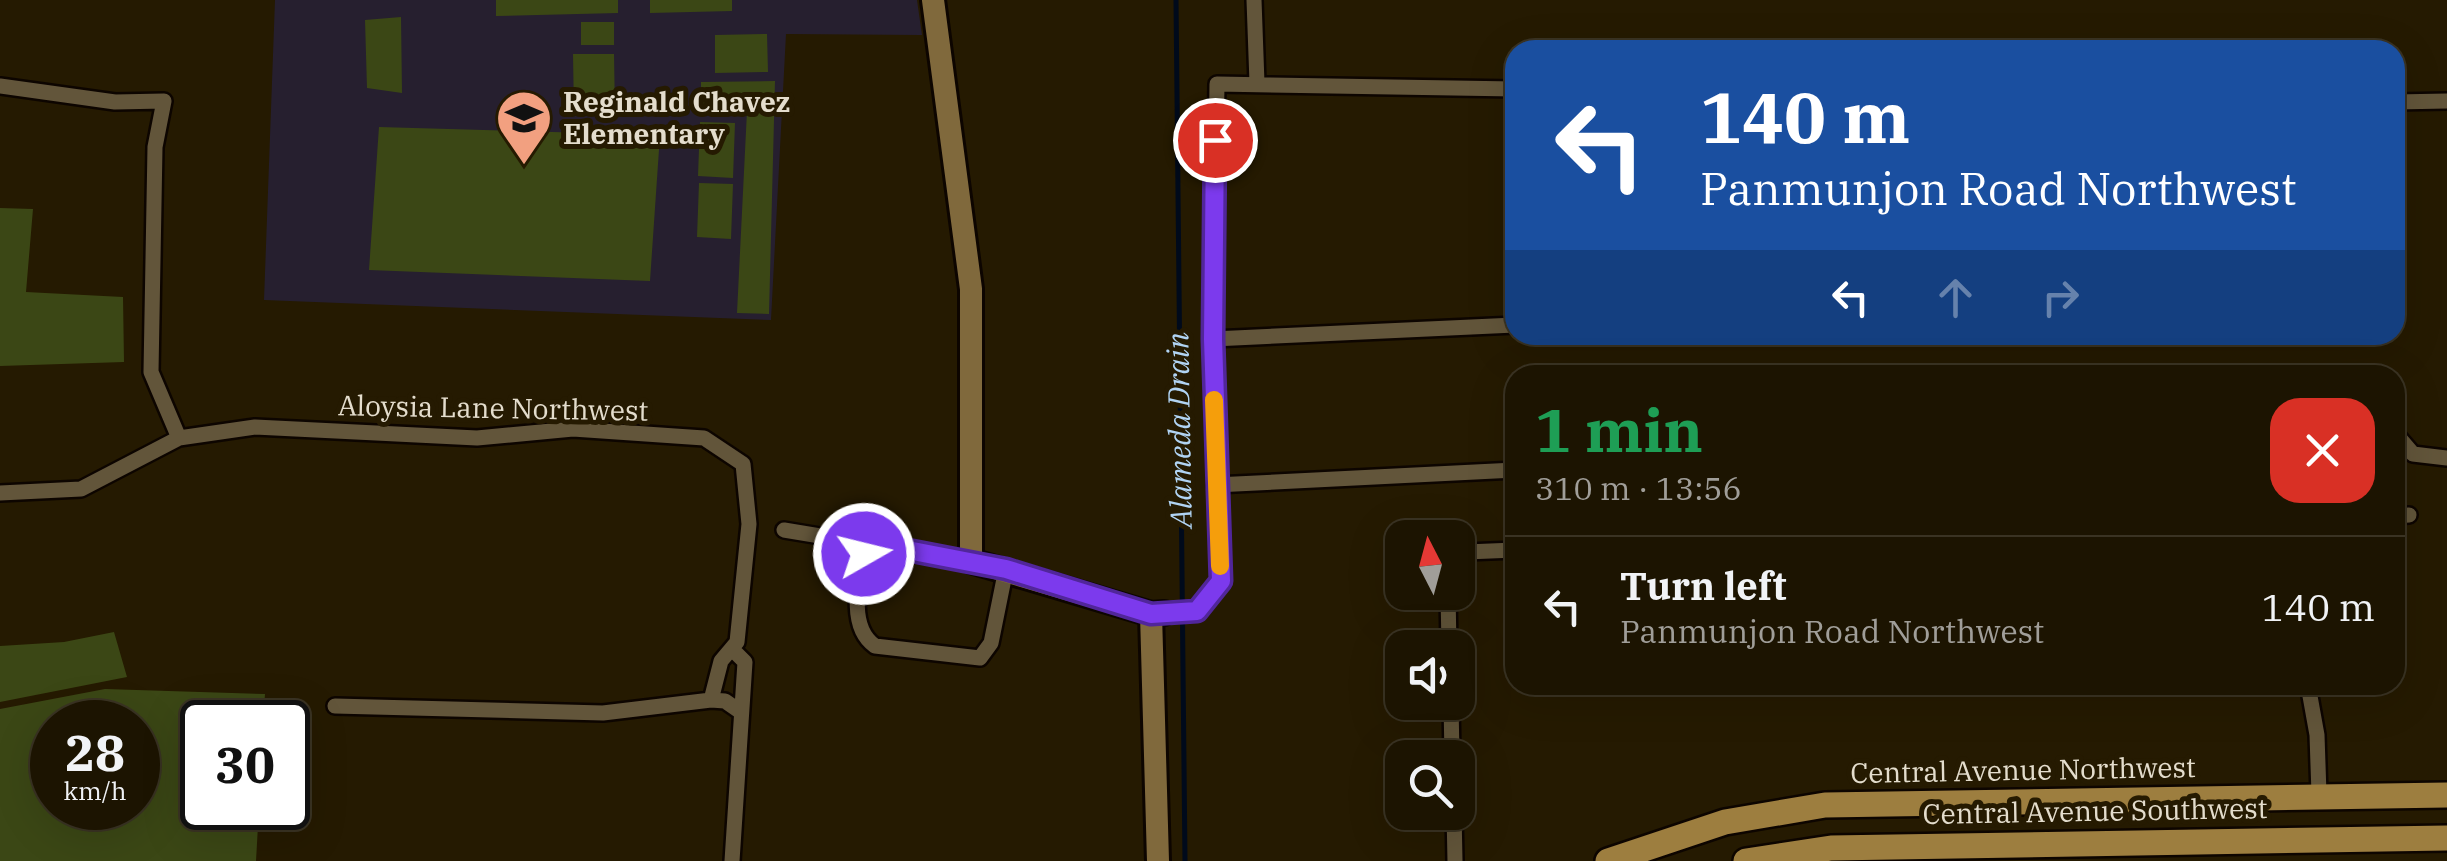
<!DOCTYPE html>
<html lang="en">
<head>
<meta charset="utf-8">
<style>
  body { margin:0; font-family:"IBM Plex Serif",serif; background:#292110; color:#f1f3f6; height:100vh; display:flex; flex-direction:column; font-size:38px; white-space:nowrap }
  * { box-sizing:border-box; margin:0 }
  p { font-size:32px; color:#a09e99 }
  .icon { flex:none; width:55px; height:55px; fill:none; stroke:currentColor; stroke-width:2; stroke-linecap:round; stroke-linejoin:round }
  .map { position:relative; flex:1; overflow:hidden }
  .panel { position:absolute; left:1505px; top:365px; width:900px; height:330px; display:flex; flex-direction:column; background:#1c1401; border-radius:30px; box-shadow:0 10px 40px #0002,0 0 0 2px #3a3323 }
  .panel>* { flex:none }
  .guide { position:absolute; left:1505px; top:40px; width:900px; height:305px; border-radius:30px; box-shadow:0 10px 40px #0002,0 0 0 2px #3a3323; background:#1a4fa0; color:#fff; overflow:hidden }
  .needle { width:65px; rotate:354deg }
  .buttons { position:absolute; left:1385px; top:520px; display:grid; gap:20px }
  .buttons a { display:grid; place-items:center; width:90px; height:90px; border-radius:20px; background:#1c1401; box-shadow:0 10px 40px #0002,0 0 0 2px #3a3323; font-size:50px }
  .speed { position:absolute; left:30px; top:700px; display:flex; gap:20px; font-size:50px; font-weight:700; text-align:center }
  .speed>* { display:grid; place-content:center; width:130px; height:130px; border-radius:50%; background:#1c1401; box-shadow:0 10px 40px #0002,0 0 0 2px #3a3323; line-height:1 }
  .speed small { font-size:25px; font-weight:400 }
  .speed .limit { border:5px solid #111; border-radius:15px; background:#fff; color:#111 }
  .pin { position:absolute; display:grid; place-items:center; width:85px; height:85px; color:#fff; margin:-42px; border:5px solid #fff; border-radius:50%; box-shadow:0 2px 10px #0007 }
  .me { position:absolute; width:110px; margin:-55px; rotate:82deg; stroke-linejoin:round; filter:drop-shadow(0 0 8px #0008) }
  .turn { display:flex; align-items:center; gap:35px; height:210px; padding:0 30px; font-size:45px }
  .turn .icon { width:130px; height:130px; stroke-width:2.5 }
  .turn b { display:block; font-size:70px; line-height:85px }
  .lanes { display:flex; align-items:center; height:95px; padding:0 30px; background:#0003; justify-content:center; gap:50px; direction:ltr }
  .lanes .off { opacity:.35 }
  .round { display:grid; place-items:center; flex:none; width:105px; height:105px; border-radius:30px; background:#292110 }
  .head { display:flex; align-items:center; justify-content:space-between; height:170px; padding:0 30px }
  h1 { font-size:60px; font-weight:700; line-height:75px; color:#1e9e55 }
  ul { padding:0; list-style:none }
  li { display:flex; align-items:center; gap:30px; height:140px; padding:0 30px; border-top:2px solid #3a3323 }
  li div { flex:1 }
  li b { display:block; font-size:38px }
  li em { font-style:normal }
  .map>svg:first-child { display:block }
  .education { fill:#261f2f }
  .green { fill:#3b4715; fill-rule:evenodd }
  .lines { fill:none; stroke-linecap:round; stroke-linejoin:round }
  .stream { stroke:#000a1b; stroke-width:5 }
  .street-casing { stroke:#0d0500; stroke-width:20 }
  .secondary-casing { stroke:#0d0500; stroke-width:28 }
  .primary-casing { stroke:#0d0500; stroke-width:30 }
  .street { stroke:#62553a; stroke-width:15 }
  .secondary { stroke:#80693c; stroke-width:22 }
  .primary { stroke:#9d7e3f; stroke-width:25 }
  .route-casing { stroke:#51269a; stroke-width:25 }
  .route { stroke:#7c3aed; stroke-width:18 }
  .slow { stroke:#f59e0b; stroke-width:18 }
  .labels { text-anchor:middle; stroke-width:10; stroke-linejoin:round; paint-order:stroke }
  .poi-label { font-size:28px; font-weight:bold; fill:#e4ddcd; stroke:#251a01; text-anchor:start }
  .street-label { font-size:28px; fill:#e4ddcd; stroke:#251a01 }
  .water-label { font-size:30px; font-style:italic; fill:#b1d4f4; stroke:#251a01 }
</style>
</head>
<body>
<div class="map">
<svg width="2447" height="861" viewBox="0 0 2447 861">
  <rect width="100%" height="100%" fill="#251a01"/>
  <!-- education -->
  <path class="education" d="M275,0H917L922,35L786,34L771,320L264,300Z"/>
  <!-- green -->
  <path class="green" d="M496,0H618V13L496,16Z
    M650,0H732V11L650,13Z
    M401,17L402,93L367,88L365,20Z
    M581,22H614V45H581Z
    M767,34L768,72L715,73V35Z
    M573,54H614L615,113L574,114Z
    M775,81L769,314L737,313L747,111L701,110V82Z
    M700,122L735,123L733,178L698,176Z
    M379,127L660,135L650,281L369,270Z
    M699,183L733,184L731,239L697,237Z
    M0,208L33,209L26,292L123,297L124,362L0,366Z
    M114,632L127,677L0,702V646L64,642Z
    M105,689L265,694L263,722H202V808H259L256,861H0V709ZM52,722H138V808H52Z"/>
  <g class="lines">
    <!-- stream -->
    <path class="stream" d="M1176,0L1185,861"/>
    <!-- street casing -->
    <g class="street-casing">
      <path id="street" d="M1254,0L1257,83
        M0,86L115,102L164,101L155,147L151,372L179,438
        M2395,102L2447,101
        M1213,339L1515,325
        M2395,433L2413,454L2447,458
        M1215,485L1515,470
        M0,493L81,489L179,438L255,427L477,438L573,429L704,438L743,464L749,524L737,642L721,661L711,700
        M2395,516L2409,515
        M784,530L971,561
        M866,542C861,573 845,625 875,646L980,658L991,643L1006,569
        M1458,564L1466,552L1515,550
        M1448,592L1449,648
        M1164,613L1197,611L1221,581L1213,339L1217,84L1515,89
        M2308,685L2317,735L2319,794
        M1451,702L1452,758
        M335,706L603,713L711,700L725,701L738,710
        M1454,812L1455,861
        M732,861L745,662L734,651"/>
    </g>
    <!-- secondary casing -->
    <g class="secondary-casing">
      <path id="secondary" d="M933,0L971,289V561L1151,614L1164,613
        M1151,614L1158,861"/>
    </g>
    <!-- primary casing -->
    <g class="primary-casing">
      <path id="primary" d="M1608,861L1725,822L1825,805L2447,795
        M1746,861L1831,848L2447,838"/>
    </g>
    <!-- street -->
    <use href="#street" class="street"/>
    <!-- secondary -->
    <use href="#secondary" class="secondary"/>
    <!-- primary -->
    <use href="#primary" class="primary"/>
  </g>
  <g class="lines">
    <!-- route casing -->
    <g class="route-casing">
      <path id="route" d="M864,554L866,542L1006,569L1151,614L1197,611L1221,581L1213,339L1215,140"/>
    </g>
    <!-- route -->
    <use href="#route" class="route"/>
    <!-- slow -->
    <path class="slow" d="M1214,400L1220,566"/>
  </g>
  <!-- icons -->
  <defs>
    <g id="school-pin" transform="scale(2.875)"><path d="M0 17L-7.5 6A9.5 9.5 0 1 1 7.5 6Z" fill="#f2a080" stroke="#251a01"/><path d="M0-5L7-2L0 1L-7-2ZM-4 1L0 2.5L4 1V4Q0 6-4 4Z" fill="#111"/></g>
  </defs>
  <g fill-rule="evenodd">
    <use href="#school-pin" x="524" y="118"/>
  </g>
  <g class="labels">
    <!-- poi labels -->
    <g class="poi-label">
      <text x="563" y="112">Reginald Chavez<tspan x="563" dy="32">Elementary</tspan></text>
    </g>
    <!-- street labels -->
    <g class="street-label">
      <text transform="translate(493 408) rotate(1)" y="10">Aloysia Lane Northwest</text>
      <text transform="translate(2023 770) rotate(-1)" y="10">Central Avenue Northwest</text>
      <text transform="translate(2095 811) rotate(-1)" y="10">Central Avenue Southwest</text>
    </g>
    <!-- water labels -->
    <g class="water-label">
      <text transform="translate(1180 430) rotate(-91)" y="10">Alameda Drain</text>
    </g>
  </g>
</svg>
<div class="buttons">
<a><svg class="needle" viewBox="-14 -14 28 28"><path d="M0-13l5 13h-10z" fill="#e53935"/><path d="M0 13l5-13h-10z" fill="#a09e99"/></svg></a>
<a><svg class="icon" aria-label="sound" viewBox="0 0 24 24"><path d="M4 9h4l5-4v14l-5-4H4zM17 9q2 3 0 6"/></svg></a>
<a><svg class="icon" aria-label="search" viewBox="0 0 24 24"><circle cx="10" cy="10" r="6"/><path d="M15 15l6 6"/></svg></a>
</div>
<div class="speed"><div>28<small>km/h</small></div><div class="limit">30</div></div>
<div class="pin" style="left:1215px;top:140px;background:#d93025"><svg class="icon" aria-label="arrive" viewBox="0 0 24 24"><path d="M6 21V4h12l-3 4 3 4H6"/></svg></div>
<svg class="me" style="left:864px;top:554px" viewBox="-20 -20 40 40"><circle r="17" fill="#7c3aed" stroke="#fff" stroke-width="3"/><path d="M0-11L8 9 0 5-8 9z" fill="#fff"/></svg>
<div class="guide">
<div class="turn"><svg class="icon" aria-label="left" viewBox="0 0 24 24"><path d="M17 20v-9H6M10 6l-5 5 5 5"/></svg><div><b>140 m</b>Panmunjon Road Northwest</div></div>
<div class="lanes"><svg class="icon" aria-label="left" viewBox="0 0 24 24"><path d="M17 20v-9H6M10 6l-5 5 5 5"/></svg><svg class="icon off" aria-label="ahead" viewBox="0 0 24 24"><path d="M12 20V5M6 11l6-6 6 6"/></svg><svg class="icon off" aria-label="right" viewBox="0 0 24 24"><path d="M7 20v-9h11M14 6l5 5-5 5"/></svg></div>
</div>
<section class="panel">
<div class="head"><div><h1>1 min</h1><p>310 m · 13:56</p></div><a class="round" style="background:#d93025;color:#fff"><svg class="icon" aria-label="close" viewBox="0 0 24 24"><path d="M6 6l12 12M18 6L6 18"/></svg></a></div>
<ul>
<li><svg class="icon" aria-label="left" viewBox="0 0 24 24"><path d="M17 20v-9H6M10 6l-5 5 5 5"/></svg><div><b>Turn left</b><p>Panmunjon Road Northwest</p></div><em>140 m</em></li>
</ul>
</section>
</div>
</body>
</html>
